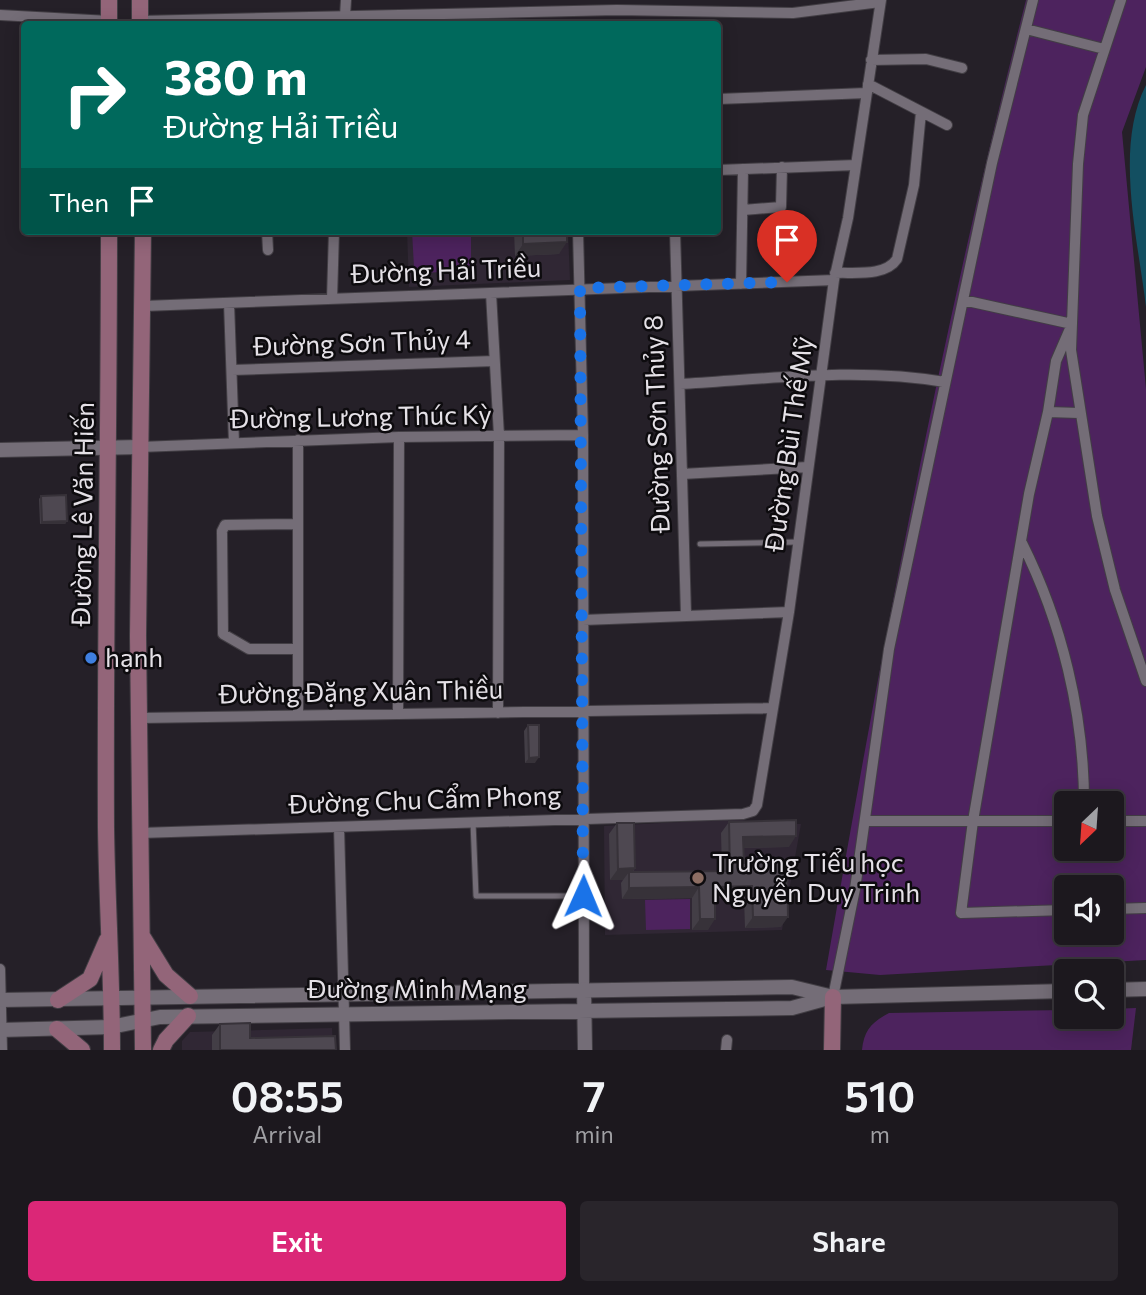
<!DOCTYPE html>
<html lang="en">
<head>
<meta charset="utf-8">
<style>
  body { margin:0; font-family:Commissioner,sans-serif; background:#29252b; color:#f1f3f6; height:100vh; display:flex; flex-direction:column; font-size:26px; white-space:nowrap }
  * { box-sizing:border-box; margin:0 }
  p { font-size:23px; color:#a0a0a4 }
  .icon { flex:none; width:38px; height:38px; fill:none; stroke:currentColor; stroke-width:2; stroke-linecap:round; stroke-linejoin:round }
  .map { position:relative; height:1050px; overflow:hidden }
  .sheet { display:flex; flex-direction:column; background:#1c181e; flex:1 }
  .sheet>* { flex:none }
  .top-card { position:absolute; left:21px; top:21px; width:700px; height:214px; border-radius:7px; box-shadow:0 4px 18px #0003,0 0 0 2px #3a373c; background:#00695c; color:#fff; overflow:hidden }
  .needle { width:46px; rotate:205deg }
  .fabs { position:absolute; left:1054px; top:791px; display:grid; gap:14px }
  .fabs a { display:grid; place-items:center; width:70px; height:70px; border-radius:7px; background:#1c181e; box-shadow:0 4px 18px #0003,0 0 0 2px #3a373c; font-size:35px }
  .pin { position:absolute; display:grid; place-items:center; width:60px; height:60px; color:#fff; margin:-72px -30px; border-radius:50% 50% 50% 0; rotate:-45deg; box-shadow:0 0 7px #0007 }
  .pin .icon { rotate:45deg }
  .me { position:absolute; width:77px; margin:-38px; rotate:1deg; stroke-linejoin:round; filter:drop-shadow(0 0 5px #0008) }
  .turn { display:flex; align-items:center; gap:24px; height:147px; padding:0 28px; font-size:32px }
  .turn .icon { width:91px; height:91px; stroke-width:2.5 }
  .turn b { display:block; font-size:49px; line-height:60px }
  .then { display:flex; align-items:center; height:66px; padding:0 28px; background:#0003; gap:14px; font-size:26px }
  .eta { display:flex; justify-content:space-evenly; align-items:center; height:119px; text-align:center }
  .eta b { font-size:42px; font-weight:600; line-height:49px }
  .button { display:flex; gap:14px; margin-top:auto; padding:14px 28px }
  .button a { flex:1; height:80px; border-radius:7px; background:#db2777; color:#fff; font-size:28px; font-weight:600; line-height:80px; text-align:center }
  .button a+a { background:#29252b; color:#f1f3f6 }
  .map>svg:first-child { display:block }
  .built { fill:#302734 }
  .green { fill:#4d235e; fill-rule:evenodd }
  .water { fill:#134f61 }
  .lines { fill:none; stroke-linecap:round; stroke-linejoin:round }
  .service-casing { stroke:#423e44; stroke-width:7 }
  .minor-casing { stroke:#423e44; stroke-width:12 }
  .tertiary-casing { stroke:#423e44; stroke-width:16 }
  .secondary-casing { stroke:#423e44; stroke-width:18 }
  .service { stroke:#746d77; stroke-width:5 }
  .minor { stroke:#746d77; stroke-width:10 }
  .tertiary { stroke:#746d77; stroke-width:14 }
  .secondary { stroke:#936579; stroke-width:16 }
  .wall { fill:#433e46 }
  .shaded-wall { fill:#373239 }
  .building { fill:#4e4851; stroke:#373239; stroke-width:2 }
  .route { stroke:#1a73e8; stroke-width:12; stroke-dasharray:0 21.6 }
  .shop-dot { fill:#3f7fe0; stroke:#0d0b0e; stroke-width:2.5 }
  .education-dot { fill:#8d6e63; stroke:#0d0b0e; stroke-width:2.5 }
  .labels { text-anchor:middle; stroke-width:5; stroke-linejoin:round; paint-order:stroke }
  .street-label { font-size:26px; fill:#e5e1e7; stroke:#0d0b0e }
  .poi-label { font-size:26px; fill:#e5e1e7; stroke:#0d0b0e; text-anchor:start }
</style>
</head>
<body>
<div class="map">
<svg width="1146" height="1050" viewBox="0 0 1146 1050">
  <rect width="100%" height="100%" fill="#252028"/>
  <!-- built -->
  <path class="built" d="M407,231H568L570,280L409,287Z
    M739,819L753,823L801,824L782,930L605,935L604,826Z
    M332,1028L333,1050H182V1041L190,1032Z"/>
  <!-- green -->
  <path class="green" d="M1026,0H1146V67L1122,132L1146,389V960L880,975L826,970C882,645 944,320 1026,0ZM1066,803H1111V849H1066ZM1066,887H1111V933H1066Z
    M412,231H471V271L418,273L414,267Z
    M690,899V929L646,930L645,900Z
    M1136,1008L1131,1050H862C864,1030 872,1022 889,1013L1066,1010V1017H1111V1009Z"/>
  <!-- water -->
  <path class="water" d="M1146,85V307C1138,239 1114,148 1146,85Z"/>
  <g class="lines">
    <!-- service casing -->
    <g class="service-casing">
      <path id="service" d="M700,544L798,542
        M473,822L476,896H583"/>
    </g>
    <!-- minor casing -->
    <g class="minor-casing">
      <path id="minor" d="M1121,0L1083,115L1078,164L1071,350L1097,516L1115,590L1146,681
        M0,15L109,21
        M345,16L346,0
        M140,21L617,10L793,13L880,2
        M1026,29L1104,49
        M871,60L926,59L962,68
        M868,84L947,125
        M718,99L866,93
        M718,170L856,165
        M743,210L781,207L782,167
        M267,231L268,250
        M578,231L583,435L584,989
        M675,231L686,615
        M835,273C854,272 885,277 897,259L914,185L921,112
        M741,284L743,169
        M491,293L499,436L498,713
        M332,299L334,231
        M963,300L1072,324L1056,361L1048,412L1079,413
        M229,303L234,443
        M144,306L834,280
        M232,370L494,361
        M680,384C767,379 859,367 945,382
        M1048,412L1029,494L973,821L961,913L1066,910
        M298,440V716
        M140,447L399,437L583,435
        M682,474L808,467
        M1022,543C1062,623 1084,714 1084,803
        M583,620L789,612
        M298,649H249L223,634L222,531L225,525L298,524
        M398,714L399,437
        M139,718L773,708
        M865,821H1066
        M1111,821H1146
        M339,827L345,1050
        M140,833L743,814L753,811L757,805L789,612L834,280L848,218L881,0
        M1111,909L1146,908
        M0,969L2,1050
        M833,997L855,889L889,649L992,163L1033,0
        M726,1050L727,1040"/>
    </g>
    <!-- tertiary casing -->
    <g class="tertiary-casing">
      <path id="tertiary" d="M0,450L140,447
        M584,989L585,1050
        M1111,990L1146,989
        M0,1000L792,987L833,997L1066,991
        M0,1030L111,1027L160,1017L792,1008L832,997"/>
    </g>
    <!-- secondary casing -->
    <g class="secondary-casing">
      <path id="secondary" d="M109,0V24
        M140,0V24
        M109,231C109,430 105,629 106,828C107,902 112,976 112,1050
        M143,231L138,636L143,1050
        M142,936L166,975L190,996
        M58,1000L90,979L107,940
        M57,1029L82,1050
        M161,1050L166,1040L188,1016
        M832,1050L833,997"/>
    </g>
    <!-- service -->
    <use href="#service" class="service"/>
    <!-- minor -->
    <use href="#minor" class="minor"/>
    <!-- tertiary -->
    <use href="#tertiary" class="tertiary"/>
    <!-- secondary -->
    <use href="#secondary" class="secondary"/>
  </g>
  <!-- wall -->
  <path class="wall" d="M514,231H567L559,254L515,256Z
    M41,496L67,521L65,524H40L39,499Z
    M528,725L535,763H525L524,731Z
    M729,822L789,847L744,848V863L781,927L745,928L744,897L715,898L708,930H692V898L622,899L621,883L623,880H610L609,834L617,823L635,868L633,872L722,871L721,833Z
    M220,1024L250,1038L336,1050H212V1035Z"/>
  <!-- shaded-wall -->
  <path class="shaded-wall" d="M567,242L559,254L515,256L523,244Z
    M67,521L65,524H40L42,522Z
    M539,757L535,763H525L529,758Z
    M796,836L789,847L736,848L743,837Z
    M635,868L629,877V872L623,880H610L618,869Z
    M752,886L744,897L707,898L715,887Z
    M699,887L692,898L622,899L629,888Z
    M753,917H788L781,927L745,928Z
    M700,919H715L708,930H692Z"/>
  <!-- building -->
  <path class="building" d="M523,231H567V242L523,244Z
    M66,495L67,521L42,522L41,496Z
    M528,725H539V757L529,758Z
    M796,820V836L743,837L744,863L787,862L788,917H753L752,886L715,887V919H700L699,887L629,888V872L730,871L729,822Z
    M617,823H634L635,868L618,869Z
    M250,1023V1038L335,1036L336,1050H220V1024Z"/>
  <g class="lines">
    <!-- route -->
    <path class="route" d="M583,896L580,288L787,282"/>
  </g>
  <!-- markers -->
  <circle class="shop-dot" cx="91" cy="658" r="7"/>
  <circle class="education-dot" cx="698" cy="878" r="7"/>
  <g class="labels">
    <!-- street labels -->
    <g class="street-label">
      <text transform="translate(446 271) rotate(-2)" y="9">Đường Hải Triều</text>
      <text transform="translate(362 343) rotate(-2)" y="9">Đường Sơn Thủy 4</text>
      <text transform="translate(361 417) rotate(-1)" y="9">Đường Lương Thúc Kỳ</text>
      <text transform="translate(657 424) rotate(-92)" y="9">Đường Sơn Thủy 8</text>
      <text transform="translate(789 444) rotate(-82)" y="9">Đường Bùi Thế Mỹ</text>
      <text transform="translate(83 514) rotate(-89)" y="9">Đường Lê Văn Hiến</text>
      <text transform="translate(361 692) rotate(-1)" y="9">Đường Đặng Xuân Thiều</text>
      <text transform="translate(425 800) rotate(-2)" y="9">Đường Chu Cẩm Phong</text>
      <text x="417" y="998">Đường Minh Mạng</text>
    </g>
    <!-- poi labels -->
    <g class="poi-label">
      <text x="105" y="667">hạnh</text>
      <text x="712" y="872">Trường Tiểu học<tspan x="712" dy="30">Nguyễn Duy Trinh</tspan></text>
    </g>
  </g>
</svg>
<div class="fabs">
<a><svg class="needle" viewBox="-14 -14 28 28"><path d="M0-13l5 13h-10z" fill="#e53935"/><path d="M0 13l5-13h-10z" fill="#a0a0a4"/></svg></a>
<a><svg class="icon" aria-label="sound" viewBox="0 0 24 24"><path d="M4 9h4l5-4v14l-5-4H4zM17 9q2 3 0 6"/></svg></a>
<a><svg class="icon" aria-label="search" viewBox="0 0 24 24"><circle cx="10" cy="10" r="6"/><path d="M15 15l6 6"/></svg></a>
</div>
<div class="pin" style="left:787px;top:282px;background:#d93025"><svg class="icon" aria-label="arrive" viewBox="0 0 24 24"><path d="M6 21V4h12l-3 4 3 4H6"/></svg></div>
<svg class="me" style="left:583px;top:896px" viewBox="-20 -20 40 40"><path d="M0-17L14 15 0 8-14 15z" fill="#1a73e8" stroke="#fff" stroke-width="4"/></svg>
<div class="top-card">
<div class="turn"><svg class="icon" aria-label="right" viewBox="0 0 24 24"><path d="M7 20v-9h11M14 6l5 5-5 5"/></svg><div><b>380 m</b>Đường Hải Triều</div></div>
<div class="then">Then<svg class="icon" aria-label="arrive" viewBox="0 0 24 24"><path d="M6 21V4h12l-3 4 3 4H6"/></svg></div>
</div>
</div>
<section class="sheet">
<div class="eta">
<div><b>08:55</b><p>Arrival</p></div>
<div><b>7</b><p>min</p></div>
<div><b>510</b><p>m</p></div>
</div>
<div class="button"><a>Exit</a><a>Share</a></div>
</section>
</body>
</html>
